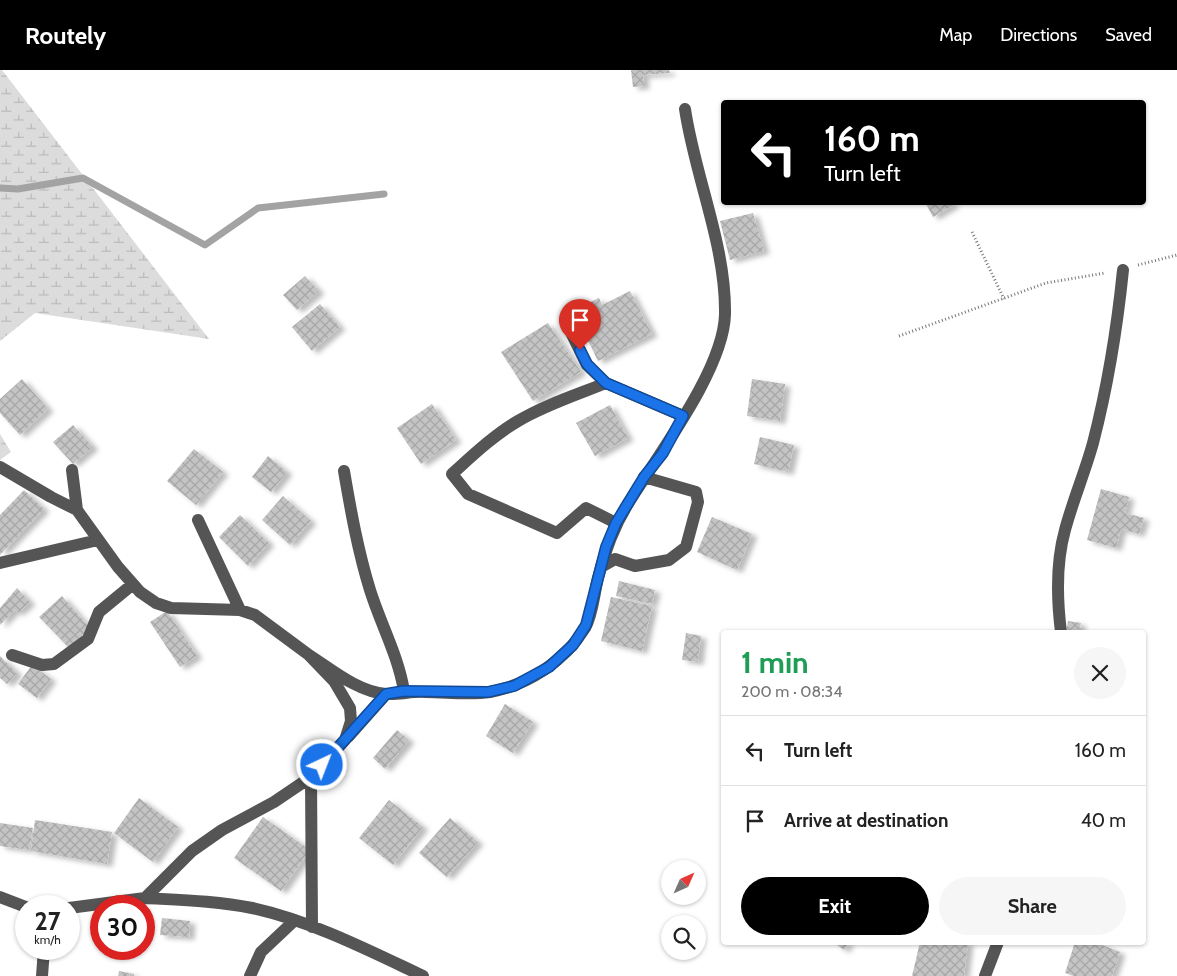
<!DOCTYPE html>
<html lang="en">
<head>
<meta charset="utf-8">
<style>
  body { margin:0; font-family:Cabin,sans-serif; background:#f6f6f6; color:#222; height:100vh; display:flex; flex-direction:column; font-size:19px; white-space:nowrap }
  * { box-sizing:border-box; margin:0 }
  p { font-size:16px; color:#767676 }
  .icon { flex:none; width:28px; height:28px; fill:none; stroke:currentColor; stroke-width:2; stroke-linecap:round; stroke-linejoin:round }
  .map { position:relative; flex:1; overflow:hidden }
  .sheet { position:absolute; left:721px; top:560px; width:425px; height:315px; display:flex; flex-direction:column; background:#fff; border-radius:5px; box-shadow:0 1px 4px #0004 }
  .sheet>* { flex:none }
  .hud { position:absolute; left:721px; top:30px; width:425px; height:105px; border-radius:5px; box-shadow:0 1px 4px #0004; background:#000; color:#fff; overflow:hidden }
  .needle { width:32px; rotate:45deg }
  .buttons { position:absolute; left:661px; top:790px; display:grid; gap:10px }
  .buttons a { display:grid; place-items:center; width:45px; height:45px; border-radius:50%; background:#fff; box-shadow:0 1px 4px #0004; font-size:25px }
  .speed { position:absolute; left:15px; top:825px; display:flex; gap:10px; font-size:25px; font-weight:700; text-align:center }
  .speed>* { display:grid; place-content:center; width:65px; height:65px; border-radius:50%; background:#fff; box-shadow:0 1px 4px #0004; line-height:1 }
  .speed small { font-size:12px; font-weight:400 }
  .speed .limit { border:8px solid #d22; background:#fff; color:#111 }
  .pin { position:absolute; display:grid; place-items:center; width:42px; height:42px; color:#fff; margin:-51px -21px; border-radius:50% 50% 50% 0; rotate:-45deg; box-shadow:0 0 5px #0007 }
  .pin .icon { rotate:45deg }
  .me { position:absolute; width:55px; margin:-28px; rotate:43deg; stroke-linejoin:round; filter:drop-shadow(0 0 4px #0008) }
  .turn { display:flex; align-items:center; gap:18px; height:105px; padding:0 20px; font-size:22px }
  .turn .icon { width:65px; height:65px; stroke-width:2.5 }
  .turn b { display:block; font-size:35px; line-height:42px }
  .round { display:grid; place-items:center; flex:none; width:52px; height:52px; border-radius:26px; background:#f6f6f6 }
  .overview { display:flex; align-items:center; justify-content:space-between; height:85px; padding:0 20px }
  h1 { font-size:30px; font-weight:700; line-height:38px; color:#1e9e55 }
  .action { display:flex; gap:10px; margin-top:auto; padding:10px 20px }
  .action a { flex:1; height:58px; border-radius:30px; background:#000; color:#fff; font-size:20px; font-weight:700; line-height:58px; text-align:center }
  .action a+a { background:#f6f6f6; color:#222 }
  ul { padding:0; list-style:none }
  li { display:flex; align-items:center; gap:15px; height:70px; padding:0 20px; border-top:1px solid #e0e0e0 }
  li div { flex:1 }
  li b { display:block; font-size:19px }
  li em { font-style:normal }
  header { display:flex; align-items:center; gap:30px; box-sizing:border-box; height:70px; padding:0 25px; background:#000; color:#fff }
  header strong { font-size:24px }
  nav { display:flex; gap:28px; margin-inline-start:auto; font-size:18px }
  .map>svg:first-child { display:block }
  .wetland { fill:url(#wetland-marsh) }
  .lines { fill:none; stroke-linecap:round; stroke-linejoin:round }
  .stream { stroke:#a3a3a3; stroke-width:7 }
  .building { fill:url(#building-cross-hatch); filter:url(#shadow) }
  .path { stroke:#777; stroke-width:3; stroke-dasharray:1 2.5; stroke-linecap:butt }
  .minor { stroke:#555; stroke-width:12 }
  .route-casing { stroke:#114b97; stroke-width:12 }
  .route { stroke:#1a73e8; stroke-width:9 }
</style>
</head>
<body>
<header>
<strong>Routely</strong>
<nav><a>Map</a><a>Directions</a><a>Saved</a></nav>
</header>
<div class="map">
<svg width="1177" height="906" viewBox="0 0 1177 906">
  <defs>
    <pattern id="wetland-marsh" width="20" height="14" patternUnits="userSpaceOnUse" patternTransform="scale(1.25)"><rect width="20" height="14" fill="#dcdcdc"/><path d="M1 5h8M5 5V1M11 12h8M15 12V8" fill="none" stroke="#bbb"/></pattern>
    <pattern id="building-cross-hatch" width="8" height="8" patternUnits="userSpaceOnUse" patternTransform="scale(1.25)"><rect width="8" height="8" fill="#c4c4c4"/><path d="M0 0l8 8M0 8l8-8" fill="none" stroke="#a7a7a7"/></pattern>
    <filter id="shadow"><feDropShadow dx="5.5" dy="3" stdDeviation="2.5" flood-color="#0004"/></filter>
  </defs>
  <rect width="100%" height="100%" fill="#fff"/>
  <!-- wetland -->
  <path class="wetland" d="M0,0H2L209,269L35,243L0,271Z
    M0,364L11,382L0,390Z"/>
  <g class="lines">
    <!-- stream -->
    <path class="stream" d="M0,118L18,119L83,108L205,175L258,138L384,124"/>
  </g>
  <!-- building -->
  <path class="building" d="M631,0H669L670,3L643,5L644,16L633,17Z
    M925,132H952L954,135L933,147Z
    M753,143L764,181L730,190L720,151Z
    M305,206L319,221L297,240L283,225Z
    M630,221L652,264L598,291L573,240L599,228L602,235Z
    M320,234L340,257L312,281L292,257Z
    M548,253L581,302L533,331L501,282Z
    M22,309L48,339L20,365L0,343V329Z
    M752,309L785,314L780,351L747,346Z
    M432,334L456,370L421,394L397,358Z
    M610,335L628,368L595,386L576,353Z
    M73,355L93,377L73,394L53,372Z
    M760,367L794,375L788,402L754,394Z
    M194,379L223,402L196,435L167,411Z
    M268,386L287,402L271,422L252,407Z
    M1101,419L1129,427L1125,443L1144,448L1139,464L1121,459L1116,478L1087,470Z
    M24,420L44,439L0,485V445Z
    M283,426L311,451L290,475L262,450Z
    M240,445L269,473L248,496L219,467Z
    M712,447L752,464L737,500L697,482Z
    M619,511L655,520L652,534L616,526Z
    M17,518L30,532L18,543L15,540L0,555V538Z
    M62,526L90,558L69,578L39,547Z
    M611,527L652,536L642,581L601,571Z
    M167,541L197,586L180,597L150,552Z
    M1068,551L1081,553L1079,562H1066Z
    M686,563L701,566L698,592L682,590Z
    M0,586L17,603L7,614L0,608Z
    M32,595L51,609L37,628L18,614Z
    M505,634L533,652L513,683L486,666Z
    M397,660L409,670L385,699L373,688Z
    M139,728L178,757L153,792L114,763Z
    M389,730L423,757L393,795L359,768Z
    M263,747L310,780L281,821L234,788Z
    M450,748L478,772L447,807L419,783Z
    M35,750L112,762L107,794L31,781Z
    M0,753L33,758L29,780L0,776Z
    M162,848L190,851L189,867L160,865Z
    M833,872H849L844,880Z
    M920,872H968L964,906H912Z
    M1075,872H1094L1120,882L1112,906H1074L1065,903Z
    M119,901L134,904V906H118Z"/>
  <g class="lines">
    <!-- path -->
    <path class="path" d="M972,162L1004,229
      M1138,195L1177,185
      M899,266L1046,213L1105,203"/>
    <!-- minor -->
    <path class="minor" d="M565,250L587,295L606,313L683,346
      M606,313C576,325 545,335 518,351C494,365 472,386 452,404L468,424L557,463L586,438L616,453
      M0,397L51,427L77,440L118,497L140,522L156,533L171,538L240,540L255,545L309,585L334,611L350,638L351,651L345,670L311,707L274,732L222,760L192,781L145,828L69,838
      M72,400L77,440
      M344,401C351,442 358,481 370,520C381,555 398,585 404,621
      M198,450L240,540
      M0,493L98,470
      M601,497L615,489L635,496L669,490L686,477L698,432L696,422L644,407
      M1061,562C1057,530 1056,492 1065,460C1073,430 1085,402 1093,373C1108,315 1117,259 1123,200
      M12,585L42,595L54,594L88,569L99,542L133,514
      M309,585C331,599 358,622 386,624C398,625 413,621 425,622C446,622 470,625 490,622C528,615 565,591 585,558C593,544 594,523 598,508C605,480 614,456 629,432C658,385 724,299 725,244C726,175 695,107 685,39
      M348,667L386,624
      M311,707L312,857
      M0,827L26,837
      M145,828C180,830 217,831 252,838C311,851 368,880 423,906
      M42,906L44,879
      M250,906L261,882L295,850
      M985,906L998,872"/>
  </g>
  <g class="lines">
    <!-- route casing -->
    <g class="route-casing">
      <path id="route" d="M322,695L386,624L404,621L488,622L514,616L549,597L573,575L586,555L606,477L616,453L644,407L663,383L683,346L606,313L587,294L580,280"/>
    </g>
    <!-- route -->
    <use href="#route" class="route"/>
  </g>
</svg>
<div class="buttons">
<a><svg class="needle" viewBox="-14 -14 28 28"><path d="M0-13l5 13h-10z" fill="#e53935"/><path d="M0 13l5-13h-10z" fill="#767676"/></svg></a>
<a><svg class="icon" aria-label="search" viewBox="0 0 24 24"><circle cx="10" cy="10" r="6"/><path d="M15 15l6 6"/></svg></a>
</div>
<div class="speed"><div>27<small>km/h</small></div><div class="limit">30</div></div>
<div class="pin" style="left:580px;top:280px;background:#d93025"><svg class="icon" aria-label="arrive" viewBox="0 0 24 24"><path d="M6 21V4h12l-3 4 3 4H6"/></svg></div>
<svg class="me" style="left:322px;top:695px" viewBox="-20 -20 40 40"><circle r="17" fill="#1a73e8" stroke="#fff" stroke-width="3"/><path d="M0-11L8 9 0 5-8 9z" fill="#fff"/></svg>
<div class="hud">
<div class="turn"><svg class="icon" aria-label="left" viewBox="0 0 24 24"><path d="M17 20v-9H6M10 6l-5 5 5 5"/></svg><div><b>160 m</b>Turn left</div></div>
</div>
<section class="sheet">
<div class="overview"><div><h1>1 min</h1><p>200 m · 08:34</p></div><a class="round"><svg class="icon" aria-label="close" viewBox="0 0 24 24"><path d="M6 6l12 12M18 6L6 18"/></svg></a></div>
<ul>
<li><svg class="icon" aria-label="left" viewBox="0 0 24 24"><path d="M17 20v-9H6M10 6l-5 5 5 5"/></svg><div><b>Turn left</b></div><em>160 m</em></li>
<li><svg class="icon" aria-label="arrive" viewBox="0 0 24 24"><path d="M6 21V4h12l-3 4 3 4H6"/></svg><div><b>Arrive at destination</b></div><em>40 m</em></li>
</ul>
<div class="action"><a>Exit</a><a>Share</a></div>
</section>
</div>
</body>
</html>
